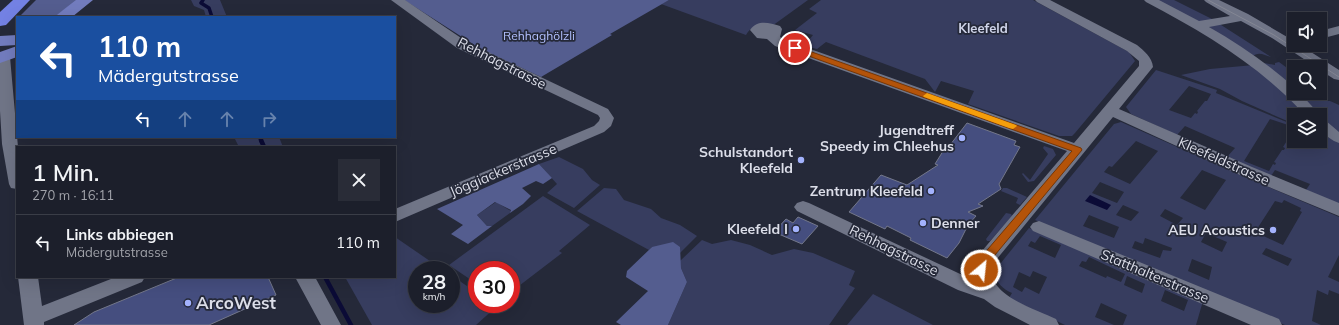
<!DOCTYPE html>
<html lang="de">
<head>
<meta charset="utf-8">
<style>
  body { margin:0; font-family:Mulish,sans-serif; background:#292c37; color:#f1f3f6; height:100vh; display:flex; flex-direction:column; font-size:15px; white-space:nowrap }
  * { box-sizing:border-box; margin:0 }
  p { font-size:13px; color:#a0a2a9 }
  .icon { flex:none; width:22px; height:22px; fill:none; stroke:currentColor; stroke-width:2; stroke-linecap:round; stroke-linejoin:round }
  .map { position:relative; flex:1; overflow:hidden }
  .details { position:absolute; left:16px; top:146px; width:380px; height:132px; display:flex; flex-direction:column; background:#1c1f2b; border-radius:0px; box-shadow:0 4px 16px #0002,0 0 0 1px #3a3d47 }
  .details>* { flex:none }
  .guide { position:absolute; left:16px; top:16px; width:380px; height:122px; border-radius:0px; box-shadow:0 4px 16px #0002,0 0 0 1px #3a3d47; background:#1a4fa0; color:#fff; overflow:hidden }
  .fabs { position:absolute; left:1287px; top:12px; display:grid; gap:8px }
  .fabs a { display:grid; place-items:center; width:40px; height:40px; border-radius:0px; background:#1c1f2b; box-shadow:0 4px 16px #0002,0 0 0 1px #3a3d47; font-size:20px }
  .speed { position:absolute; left:408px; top:261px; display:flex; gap:8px; font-size:20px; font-weight:700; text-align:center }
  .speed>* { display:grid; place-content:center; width:52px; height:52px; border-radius:50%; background:#1c1f2b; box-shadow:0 4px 16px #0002,0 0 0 1px #3a3d47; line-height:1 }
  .speed small { font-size:10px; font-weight:400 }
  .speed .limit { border:6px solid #d22; background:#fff; color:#111 }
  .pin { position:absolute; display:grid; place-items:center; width:34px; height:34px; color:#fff; margin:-17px; border:2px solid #fff; border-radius:50%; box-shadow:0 1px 4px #0007 }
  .me { position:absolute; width:44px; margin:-22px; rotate:28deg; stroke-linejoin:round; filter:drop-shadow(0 0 3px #0008) }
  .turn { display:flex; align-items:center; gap:14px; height:84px; padding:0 16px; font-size:18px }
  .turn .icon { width:52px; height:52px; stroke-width:2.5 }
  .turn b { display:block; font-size:28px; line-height:34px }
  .lanes { display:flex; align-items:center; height:38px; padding:0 16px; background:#0003; justify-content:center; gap:20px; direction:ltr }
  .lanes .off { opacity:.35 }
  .round { display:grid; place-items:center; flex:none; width:42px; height:42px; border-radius:0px; background:#292c37 }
  .headline { display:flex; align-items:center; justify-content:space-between; height:68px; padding:0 16px }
  h1 { font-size:24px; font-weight:600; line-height:30px }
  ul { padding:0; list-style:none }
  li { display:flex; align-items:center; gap:12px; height:56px; padding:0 16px; border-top:1px solid #3a3d47 }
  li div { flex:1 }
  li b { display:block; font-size:15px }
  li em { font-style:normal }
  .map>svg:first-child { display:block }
  .green { fill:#373d5f; fill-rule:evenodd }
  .forest { fill:#545d8f }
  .water { fill:#0b0b36 }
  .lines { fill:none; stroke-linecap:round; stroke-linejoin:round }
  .stream-far1 { stroke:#0b0b36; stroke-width:3.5 }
  .stream { stroke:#0b0b36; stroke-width:4.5 }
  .building { fill:#454e7f; stroke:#73778a }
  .minor { fill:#707587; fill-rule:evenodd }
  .major { fill:#727cbe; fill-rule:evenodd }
  .highway { fill:#7381e3; fill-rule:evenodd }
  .tram { stroke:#848794; stroke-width:1 }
  .route { fill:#b45309; stroke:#753606 }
  .slow { fill:#f59e0b }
  .poi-dot { fill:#a3b2fd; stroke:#252939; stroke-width:1.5 }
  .labels { text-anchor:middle; stroke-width:3.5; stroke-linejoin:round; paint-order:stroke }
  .far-park-label { font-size:12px; fill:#b3c1ff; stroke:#252939 }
  .far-neighbourhood-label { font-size:13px; font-weight:bold; fill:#d0d5ea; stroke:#252939 }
  .street-label { font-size:14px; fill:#dcdee9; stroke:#252939 }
  .poi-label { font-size:14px; font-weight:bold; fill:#dcdee9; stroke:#252939; text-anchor:end }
  .near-poi-label { font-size:17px; font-weight:bold; fill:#dcdee9; stroke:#252939; text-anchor:start }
</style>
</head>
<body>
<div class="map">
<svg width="1339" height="325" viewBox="0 0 1339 325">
  <rect width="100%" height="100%" fill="#252939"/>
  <!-- green -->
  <path class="green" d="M191,0H220L227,17H206L204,10L194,6Z
    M669,0H808L772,26C760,25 753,23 746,35L661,4Z
    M821,0H1033L1129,52L1135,61L1075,133L1072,136H1059L968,104L974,91L941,81L935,92L925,79L826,42L817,49L804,46L813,35L795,30L817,13L809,9Z
    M1155,0H1174L1214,20L1199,22Z
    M1218,23L1271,57C1264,55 1258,51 1252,57L1206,25Z
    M1279,62L1294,73V91L1264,63L1275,65V63Z
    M1254,65L1309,115H1294V124L1242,101L1220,89L1181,75L1210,69Z
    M1156,70L1217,90L1216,93L1294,125V127L1270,119L1244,161L1269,171L1273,164L1275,165L1276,163L1274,162L1282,150H1284L1285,148L1283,147L1290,136L1293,134H1292L1294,129V141H1320V135L1339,141V204L1306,190L1310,184L1275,170L1271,176L1227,157L1235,148L1185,126L1177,135L1131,114L1126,107ZM1189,86L1211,94L1207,101H1205L1197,111L1198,112L1197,114L1195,113L1191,118L1169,110Z
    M1303,100L1330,101L1339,105V136L1328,128L1320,118V115Z
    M1121,122L1247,178L1339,217V255L1328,277L1339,282V294L1329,290L1328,295L1317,290L1312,321L1321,325H1285L1035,220L1114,124ZM1136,141L1158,151L1130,184L1104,172L1109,166L1112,167ZM1202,170L1226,180L1205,210L1180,198ZM1100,182L1124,192L1117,203L1092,193ZM1284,200L1301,208L1300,211L1302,212L1283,245L1255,232L1275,201L1282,203ZM1123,205L1139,212L1131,221L1116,215ZM1165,209L1183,218L1177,225L1160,216ZM1089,215L1119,227L1114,238L1083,226ZM1206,233L1227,242L1222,252L1201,242ZM1145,238L1172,248L1171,251L1163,250L1160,258L1132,248L1135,241L1143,244ZM1266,248L1292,259L1288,266L1262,254ZM1192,259L1212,267L1209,280L1188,271Z
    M234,137H279L283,147H239Z
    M1044,146L1053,149L1056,155L1034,181L1028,182L1022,174L1023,173L1030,180L1048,154L1043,148Z
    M559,157L583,169L592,180L600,185L574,208L547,193L557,184L539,164Z
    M604,188L616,189L624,200L651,209L661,218L680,225L697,236L680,253V247H652L649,250L577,211Z
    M1003,188H1007L1027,197L1020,205L1016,203L1018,198L1001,191Z
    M543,196L590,225L559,251L562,253L511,292V270H477V284L449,265Z
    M496,202L511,211L510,213L492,226H487L477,215Z
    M1006,213L1011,214L1012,216L990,241H987L986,239Z
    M1029,228L1203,301L1196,325H1123L1127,315L1101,303L1095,317L1114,325H1065L1009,298L1012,293C1002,289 993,280 996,269ZM1040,236L1061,245L1055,258L1028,246L1031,241L1035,243ZM1089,257L1125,274L1121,282L1107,276L1106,278L1079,266L1082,261L1086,262ZM1033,271L1047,277L1039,294L1025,287L1022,292L1013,287L1019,272L1030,277ZM1127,276L1145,284L1142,293L1124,285ZM1165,290L1188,300L1184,311L1161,301Z
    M395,237L443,270H417V304H451V275L477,293V304H492L496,307L476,325H372L345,277H395Z
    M702,240L712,244L731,240L750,245L772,255L794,249L813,253L855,271L849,285L855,288L829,325H668L687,282L681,268L680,261Z
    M873,294L933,325H847Z"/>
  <!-- forest -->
  <path class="forest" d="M36,0H78L54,17H19Z
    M404,0H669L610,34L612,35L541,77L481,49Z
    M539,164L552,178L543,184L536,181L522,188L531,196L523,204L510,213L511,210L495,202L477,215L487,226H492L468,244L451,234L463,225L437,209Z
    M673,242L680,247L681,268L687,282L668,325H621L616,322L648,291L626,277L627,271L652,247Z"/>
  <!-- water -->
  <path class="water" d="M1090,195L1111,205L1107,210L1085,201Z"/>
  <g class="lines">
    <!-- stream-far1 -->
    <path class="stream-far1" d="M203,0L201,3L209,8L212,17
      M260,137L261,141"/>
    <!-- stream -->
    <path class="stream" d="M261,140L264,147
      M325,277L351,325"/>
  </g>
  <!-- building -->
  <path class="building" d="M967,123L1016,141L1014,145L1020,147L999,184L1001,189L978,204L983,206L968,212L976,216L968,225L959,243L947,258L910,240L911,238L887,226L885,229L849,212L881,175L907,185L938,165L935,164L945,148L947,149Z
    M798,217L818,226L802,244L774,232L786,219L793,223Z
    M179,277H268L276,295L209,325H74L94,312Z"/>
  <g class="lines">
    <!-- minor -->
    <path class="minor" d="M391,0H405L467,42L608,109L614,118L611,126L604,132L395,222V209L594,126L599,121L600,118L598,115L457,48Z
      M1035,0H1050L1137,45C1144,51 1152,57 1153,67L1119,109L1252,167L1339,203V216L1240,175L1113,117L992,265C985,295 1036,309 1056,319L1059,325H1030L995,307L984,299L958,290L797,211L794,207L797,203L803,201L809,203L973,280L972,267L976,258L1067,151L775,46L767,39L757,38L750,30C758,19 769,23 780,26L782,29L780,37L785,40L1074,143L1139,66V61L1127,51L1037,2Z
      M1144,0H1159L1199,21L1230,16L1206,2L1204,0H1219L1248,14L1294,41V45H1300L1339,70V80L1334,79L1320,70V67H1316L1272,38L1241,21L1209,27C1239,44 1268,64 1294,87V93H1300L1320,115H1305C1260,66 1205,33 1146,2Z
      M1339,26V34L1320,39V31Z
      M3,53L8,54L10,57L18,147H17V189L11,188L9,184L2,144L0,111V54Z
      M1320,119L1325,120L1339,132V143L1334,141L1320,132Z
      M1039,221L1279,319L1282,325H1251L1033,231L1030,227L1033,223Z
      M18,277H38L42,306L116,277H145L142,282L44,322V325H24Z
      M295,277H315L341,325H321Z"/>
    <!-- major -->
    <path class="major" d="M76,0H93L72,17H54Z
      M17,35V45L0,46V36Z
      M17,46V57L0,63V52Z"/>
    <!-- highway -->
    <path class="highway" d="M13,0H30L6,25L0,26V12Z"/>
    <!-- tram -->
    <path class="tram" d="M1208,0L1274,35L1339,77"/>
  </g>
  <!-- route -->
  <path class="route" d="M795,46L1081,148L1082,150L990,261L985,273H977L976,266L982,256L1072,151L792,50V47Z"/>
  <!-- slow -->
  <path class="slow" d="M927,93L1016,125L1017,126L1013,129L1009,128L924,97L923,96Z"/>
  <!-- markers -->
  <g class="poi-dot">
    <circle cx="962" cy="138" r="4"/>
    <circle cx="801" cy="160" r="4"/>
    <circle cx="931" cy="191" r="4"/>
    <circle cx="923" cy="223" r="4"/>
    <circle cx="796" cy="229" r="4"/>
    <circle cx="1273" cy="230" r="4"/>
    <circle cx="188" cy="303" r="4"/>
  </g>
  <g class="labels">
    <!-- far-park labels -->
    <g class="far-park-label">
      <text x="539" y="40">Rehhaghölzli</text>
    </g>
    <!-- far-neighbourhood labels -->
    <g class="far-neighbourhood-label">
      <text x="983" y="33">Kleefeld</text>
    </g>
    <!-- street labels -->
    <g class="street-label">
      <text transform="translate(502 63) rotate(27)" y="5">Rehhagstrasse</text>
      <text transform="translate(1224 161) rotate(24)" y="5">Kleefeldstrasse</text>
      <text transform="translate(503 170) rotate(-23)" y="5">Jöggiackerstrasse</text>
      <text transform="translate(894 250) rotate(26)" y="5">Rehhagstrasse</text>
      <text transform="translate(1155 276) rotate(23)" y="5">Statthalterstrasse</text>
    </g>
    <!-- poi labels -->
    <g class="poi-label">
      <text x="954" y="135">Jugendtreff<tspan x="954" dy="16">Speedy im Chleehus</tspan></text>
      <text x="793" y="157">Schulstandort<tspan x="793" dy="16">Kleefeld</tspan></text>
      <text x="923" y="196">Zentrum Kleefeld</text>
      <text x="931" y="228" text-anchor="start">Denner</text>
      <text x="788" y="234">Kleefeld I</text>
      <text x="1265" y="235">AEU Acoustics</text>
    </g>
    <!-- near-poi labels -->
    <g class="near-poi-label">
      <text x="196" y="309">ArcoWest</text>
    </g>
  </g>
</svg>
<div class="fabs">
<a><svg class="icon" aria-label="sound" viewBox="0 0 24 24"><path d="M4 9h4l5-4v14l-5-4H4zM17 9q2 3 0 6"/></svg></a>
<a><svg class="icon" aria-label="search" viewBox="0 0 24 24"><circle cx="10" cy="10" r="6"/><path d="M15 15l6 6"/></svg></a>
<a><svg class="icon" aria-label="layers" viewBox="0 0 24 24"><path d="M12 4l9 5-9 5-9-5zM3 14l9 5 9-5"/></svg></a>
</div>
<div class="speed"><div>28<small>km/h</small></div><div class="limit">30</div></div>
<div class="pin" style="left:795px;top:48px;background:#d93025"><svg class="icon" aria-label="arrive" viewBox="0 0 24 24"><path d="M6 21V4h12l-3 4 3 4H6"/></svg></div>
<svg class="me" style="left:981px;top:270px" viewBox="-20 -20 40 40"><circle r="17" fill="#b45309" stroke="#fff" stroke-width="3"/><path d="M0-11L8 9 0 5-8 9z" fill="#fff"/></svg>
<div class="guide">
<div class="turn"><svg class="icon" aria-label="left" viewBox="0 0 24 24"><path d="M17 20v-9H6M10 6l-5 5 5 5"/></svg><div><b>110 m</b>Mädergutstrasse</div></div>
<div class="lanes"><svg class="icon" aria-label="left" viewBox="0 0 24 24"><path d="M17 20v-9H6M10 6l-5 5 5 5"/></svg><svg class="icon off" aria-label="ahead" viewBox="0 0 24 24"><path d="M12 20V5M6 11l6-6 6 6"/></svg><svg class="icon off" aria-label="ahead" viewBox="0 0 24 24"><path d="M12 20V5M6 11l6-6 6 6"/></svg><svg class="icon off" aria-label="right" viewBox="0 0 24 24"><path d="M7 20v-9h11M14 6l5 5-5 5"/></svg></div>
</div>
<section class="details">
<div class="headline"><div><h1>1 Min.</h1><p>270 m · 16:11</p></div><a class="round"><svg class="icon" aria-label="close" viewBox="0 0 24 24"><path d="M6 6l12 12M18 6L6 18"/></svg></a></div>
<ul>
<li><svg class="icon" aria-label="left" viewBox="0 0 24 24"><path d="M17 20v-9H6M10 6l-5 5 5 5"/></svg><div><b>Links abbiegen</b><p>Mädergutstrasse</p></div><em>110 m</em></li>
</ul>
</section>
</div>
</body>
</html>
